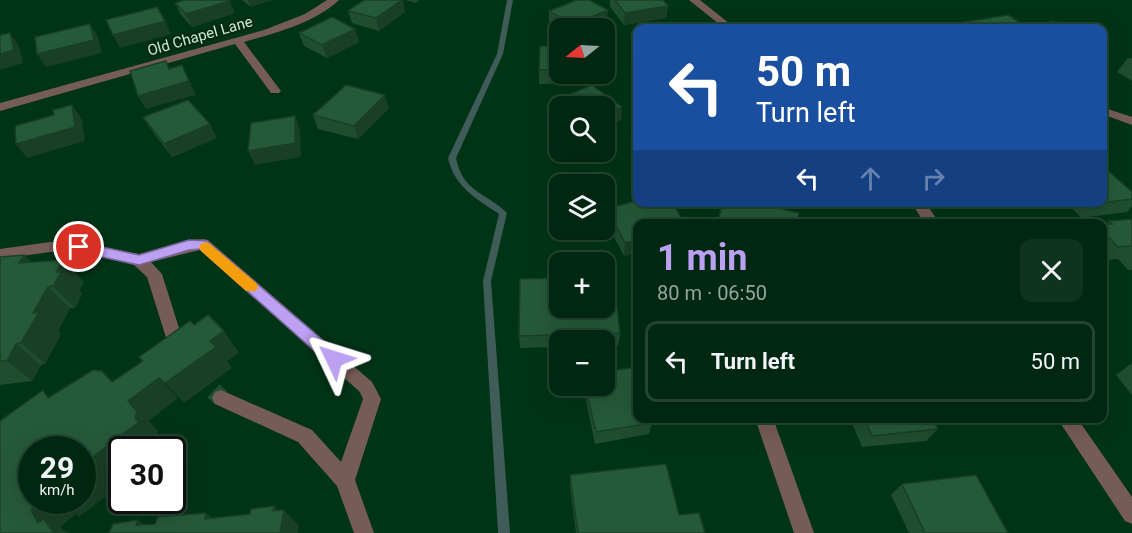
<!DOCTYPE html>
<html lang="en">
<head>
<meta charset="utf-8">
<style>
  body { margin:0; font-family:Roboto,sans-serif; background:#0e331f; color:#f1f3f6; height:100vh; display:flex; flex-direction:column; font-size:22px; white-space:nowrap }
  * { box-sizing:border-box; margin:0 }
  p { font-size:20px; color:#95a59f }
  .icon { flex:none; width:33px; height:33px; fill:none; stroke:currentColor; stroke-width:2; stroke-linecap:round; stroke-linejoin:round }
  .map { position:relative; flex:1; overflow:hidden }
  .details { position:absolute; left:633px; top:219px; width:474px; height:204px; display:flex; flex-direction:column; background:#002711; border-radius:12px; box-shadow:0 6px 24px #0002,0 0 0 2px #224431 }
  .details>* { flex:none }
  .hud { position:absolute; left:633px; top:24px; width:474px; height:183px; border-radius:12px; box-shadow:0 6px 24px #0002,0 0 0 2px #224431; background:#1a4fa0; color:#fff; overflow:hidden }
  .needle { width:39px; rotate:252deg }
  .controls { position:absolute; left:549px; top:18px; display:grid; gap:12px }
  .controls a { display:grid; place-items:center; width:66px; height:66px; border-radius:12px; background:#002711; box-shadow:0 6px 24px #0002,0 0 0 2px #224431; font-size:30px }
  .speed { position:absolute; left:18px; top:436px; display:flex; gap:12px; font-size:30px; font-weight:700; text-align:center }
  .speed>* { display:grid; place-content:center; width:78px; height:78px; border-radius:50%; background:#002711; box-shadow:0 6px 24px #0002,0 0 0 2px #224431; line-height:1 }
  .speed small { font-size:15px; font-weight:400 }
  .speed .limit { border:3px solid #111; border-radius:9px; background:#fff; color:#111 }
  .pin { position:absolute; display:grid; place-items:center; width:51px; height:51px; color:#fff; margin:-26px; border:3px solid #fff; border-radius:50%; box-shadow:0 2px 6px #0007 }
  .me { position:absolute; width:66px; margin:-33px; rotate:311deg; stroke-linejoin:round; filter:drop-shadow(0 0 4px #0008) }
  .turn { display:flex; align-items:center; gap:21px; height:126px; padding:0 24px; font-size:27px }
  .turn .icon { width:78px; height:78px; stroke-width:2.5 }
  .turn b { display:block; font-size:42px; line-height:51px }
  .lanes { display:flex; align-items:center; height:57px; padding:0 24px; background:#0003; justify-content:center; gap:30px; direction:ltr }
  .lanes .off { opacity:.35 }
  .round { display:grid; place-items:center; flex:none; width:63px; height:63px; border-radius:12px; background:#0e331f }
  .overview { display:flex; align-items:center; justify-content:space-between; height:102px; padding:0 24px }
  h1 { font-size:36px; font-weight:700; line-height:45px; color:#bca0f2 }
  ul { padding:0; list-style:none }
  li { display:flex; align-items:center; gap:18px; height:81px; margin:0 12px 9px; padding:0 12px; border:3px solid #224431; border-radius:12px }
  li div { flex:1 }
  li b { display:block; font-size:22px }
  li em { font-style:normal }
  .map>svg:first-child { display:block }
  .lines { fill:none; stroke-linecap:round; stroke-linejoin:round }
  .stream { fill:#405c58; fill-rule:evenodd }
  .minor-tunnel { stroke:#1e4f33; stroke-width:18; stroke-dasharray:18 9; stroke-linecap:butt }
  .minor { fill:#765c56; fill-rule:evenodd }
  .wall { fill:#204d30 }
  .shaded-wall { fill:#1a3f27 }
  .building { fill:#255a38; stroke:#1a3f27; stroke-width:1.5 }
  .route { fill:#bca0f2; stroke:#7a689d; stroke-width:1.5 }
  .slow { fill:#f59e0b }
  .labels { text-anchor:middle; stroke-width:4.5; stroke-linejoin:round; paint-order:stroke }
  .far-street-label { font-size:15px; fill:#c9e9d1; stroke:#052813 }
</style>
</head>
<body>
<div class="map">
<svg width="1132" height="533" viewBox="0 0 1132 533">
  <rect width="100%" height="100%" fill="#003417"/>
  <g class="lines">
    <!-- stream -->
    <path class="stream" d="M507,0H513L503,54L456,158C463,193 486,192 507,213L491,281L510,533H498L483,281L499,214C476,198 455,188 448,158L497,54Z"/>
    <!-- minor-tunnel -->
    <path class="minor-tunnel" d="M194,372L221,398"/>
    <!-- minor -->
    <path class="minor" d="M327,0H339C315,23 275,33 244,42L281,91L279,93H271L235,44L0,111V103L264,30L305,14Z
      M689,0H700L735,28H724Z
      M1102,107L1132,117V125L1102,114Z
      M911,202H925L940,224H925Z
      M203,239L208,240L372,382L381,399L355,480L374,533H354L337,486L298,442L215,404L212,398L215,392L221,390L312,430L341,462L363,399L360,392L200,250L151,262L162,274L184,344L182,349L176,351L170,349L168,344L147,277L134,265L79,252H50L0,259V249L50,242H79L139,254L190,240Z
      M755,418H773L814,533H794Z
      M1057,418H1077L1132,497V524L1125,521Z"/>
  </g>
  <!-- wall -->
  <path class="wall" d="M242,0H272L251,7Z
    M405,0H419L416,3Z
    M610,0H663L668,6L666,18L624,25L610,7Z
    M175,3L235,13L192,27L181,15Z
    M348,11L405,12L379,31L352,23Z
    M549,11L607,23L595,28H560V30L549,24Z
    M1051,21L1087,28H1047Z
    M965,22L1027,28H961Z
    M355,29L359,42L327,58L304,46L299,33Z
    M1102,32L1108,50L1102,57Z
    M560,46V74H581V83L539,84V70Z
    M1132,58V81L1117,72L1127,59Z
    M592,85L622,107L621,120L604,128V106H563V97Z
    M637,101H638V140H637L636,115Z
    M389,108L358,139L318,129L313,115Z
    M143,117L217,138L172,157L152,131Z
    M1132,192V206L1127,212L1081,218L1066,202H1102Z
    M607,208L638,224V253L624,256L606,222Z
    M1132,219V270H1128L1118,259L1105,260L1102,258V224H1106L1109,221Z
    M24,255L31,262L84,282L79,291L82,294L75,308H70L58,331L61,334L45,364L41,365L32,381L0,385V257Z
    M620,333L618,346H604V340H560V347L520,348L519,336Z
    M1132,363V395L1116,375Z
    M583,386H604L652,423L649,434L595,444Z
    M850,418H932L938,429L926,441L862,447Z
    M570,475L679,515L705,533H576L570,486Z
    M902,484L1008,533H909L891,495Z"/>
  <!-- shaded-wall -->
  <path class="shaded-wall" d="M248,0H272L251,7Z
    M403,0L405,12L379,31L376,18Z
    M230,1L235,13L192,27L186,14Z
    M668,6L666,18L624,25L625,13Z
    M608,10L607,23L595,28H573V25Z
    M165,21L171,34L120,48L113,35Z
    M90,24L98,37L102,53L46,67L37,54Z
    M355,29L359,42L327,58L322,45Z
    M10,33L19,46L23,63L0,70V54Z
    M182,65L196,95L146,109L138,96Z
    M385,95L389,108L358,139L354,126Z
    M72,105L82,119L85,141L27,158L16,144Z
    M622,107L621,120L604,128V115Z
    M295,116L300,130L301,157L255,165L248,151Z
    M210,124L217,138L172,157L164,144Z
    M638,240V253L624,256L625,243Z
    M24,255L46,277L19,263Z
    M64,260L84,282L79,291L82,294L75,308L53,286L56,272Z
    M48,287L70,308L58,331L61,334L45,364L21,343L33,313Z
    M224,331L239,353L227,361L232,368L184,403L165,383L210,341Z
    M16,344L41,365L32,381L7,361Z
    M102,371L124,392L159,378L178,398L149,421L158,431L156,438L160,441L148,450H122V471L117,475L122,480V484L79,517L76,514L60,527L61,528L69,533H54L38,523L31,510L44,501H82V477L93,457L135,418L112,382Z
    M274,506L283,516L284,510L299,526L298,533H280L273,511Z
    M206,513L226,529L205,519Z
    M138,520L157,533L136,525Z"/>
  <!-- building -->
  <path class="building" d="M184,0H230V1L186,14L175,3Z
    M364,0H402L376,18L348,11Z
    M577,0H589L608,10L573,25L549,11Z
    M615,0H663L668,6L625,13Z
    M157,7L165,21L113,35L106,20Z
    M1008,15L1028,28H974L965,22Z
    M332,17L355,29L322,45L299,33Z
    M1051,21L1087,28H1051Z
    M90,24L94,40L37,54L35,37Z
    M920,25L930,28H917Z
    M1102,32H1106L1108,50L1102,49Z
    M10,33L14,50L0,54V35Z
    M540,46H560V70H539Z
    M166,61L169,69L182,65L189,81L138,96L130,71Z
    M346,85L385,95L354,126L313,115Z
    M592,85L622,107L604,115V106H574L563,97Z
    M188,100L210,124L164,144L143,117Z
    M72,105L75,127L16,144L15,126L54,115L53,110Z
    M295,116V143L248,151L251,123Z
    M1102,165L1132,192V199L1093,204L1091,202H1102Z
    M638,201V202H672L685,224H638V240L625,243L607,208Z
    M723,202H753L799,213L797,224H717Z
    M1132,219V246L1118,247L1102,230V224H1112L1109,221Z
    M24,255L19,263L64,260L56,272H61L53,286L48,287L33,313L39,312L21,343L16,344L7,361H0V257Z
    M560,278V308L617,307L620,333L519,336L520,279Z
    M208,315L224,331L210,341L216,347L165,383L159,378L128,401L137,412L135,418L139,422L93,457L99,465L82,477V450H32V501H44L31,510L38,523L44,519L54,533H0V421L43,390L48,398L93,370L102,371L112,382L143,361L139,357L190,321L194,325Z
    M636,367L638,374V418H650L652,423L596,432L585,386H604V372Z
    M864,418H932L938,429L872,436Z
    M666,464L679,515L699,513L705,533H578L570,475Z
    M976,475L1008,533H925L902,484Z
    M274,506L273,511L284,510L280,533H109L113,524L138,520L136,525L155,524L158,517L206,513L205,519L250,514L251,509Z"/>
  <!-- route -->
  <path class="route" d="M189,240L207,241L339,354L341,359L339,363L334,365L328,363L200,249L189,250L139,265L79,252L72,247L79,242L139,255Z"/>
  <!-- slow -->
  <path class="slow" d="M206,242L210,244L256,283L258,287L256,291H246L201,251L199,247L201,244Z"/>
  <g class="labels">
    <!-- far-street labels -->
    <g class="far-street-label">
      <text transform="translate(200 36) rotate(-16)" y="5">Old Chapel Lane</text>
    </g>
  </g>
</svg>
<div class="controls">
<a><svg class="needle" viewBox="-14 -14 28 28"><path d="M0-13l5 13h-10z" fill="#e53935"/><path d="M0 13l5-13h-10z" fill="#95a59f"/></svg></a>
<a><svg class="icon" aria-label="search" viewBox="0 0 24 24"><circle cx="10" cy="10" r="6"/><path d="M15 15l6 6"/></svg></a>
<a><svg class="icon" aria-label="layers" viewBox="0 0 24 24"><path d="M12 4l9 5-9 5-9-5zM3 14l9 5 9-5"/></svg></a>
<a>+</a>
<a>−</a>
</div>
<div class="speed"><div>29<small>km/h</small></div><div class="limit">30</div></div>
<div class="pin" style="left:79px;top:247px;background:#d93025"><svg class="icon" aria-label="arrive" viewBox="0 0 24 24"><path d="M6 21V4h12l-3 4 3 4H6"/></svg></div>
<svg class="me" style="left:334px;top:359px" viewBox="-20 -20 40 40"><path d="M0-17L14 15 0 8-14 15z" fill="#bca0f2" stroke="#fff" stroke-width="4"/></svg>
<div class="hud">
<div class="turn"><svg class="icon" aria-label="left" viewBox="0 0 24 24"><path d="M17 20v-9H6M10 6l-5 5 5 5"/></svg><div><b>50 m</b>Turn left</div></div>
<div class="lanes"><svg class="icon" aria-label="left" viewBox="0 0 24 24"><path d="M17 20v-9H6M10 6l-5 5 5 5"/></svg><svg class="icon off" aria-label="ahead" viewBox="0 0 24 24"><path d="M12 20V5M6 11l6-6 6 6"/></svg><svg class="icon off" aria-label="right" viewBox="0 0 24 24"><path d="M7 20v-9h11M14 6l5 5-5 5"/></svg></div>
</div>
<section class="details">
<div class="overview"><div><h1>1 min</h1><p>80 m · 06:50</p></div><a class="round"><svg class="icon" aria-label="close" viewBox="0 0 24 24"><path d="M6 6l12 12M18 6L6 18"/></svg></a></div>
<ul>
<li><svg class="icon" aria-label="left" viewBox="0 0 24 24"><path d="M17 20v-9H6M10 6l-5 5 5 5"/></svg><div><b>Turn left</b></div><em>50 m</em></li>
</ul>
</section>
</div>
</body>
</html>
